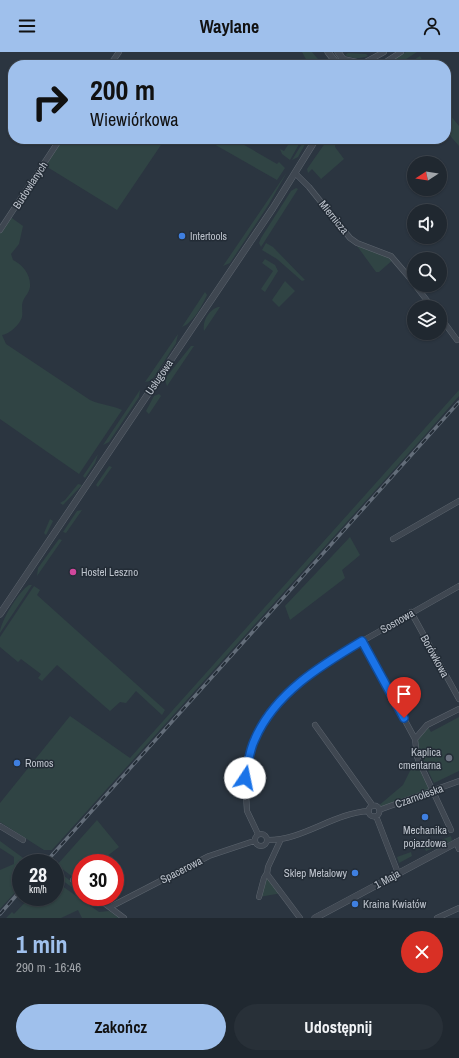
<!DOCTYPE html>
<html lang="pl">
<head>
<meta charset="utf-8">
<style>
  body { margin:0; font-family:"Archivo Narrow",sans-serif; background:#283038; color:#f1f3f6; height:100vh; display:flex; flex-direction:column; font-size:15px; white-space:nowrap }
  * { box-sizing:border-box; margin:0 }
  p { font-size:13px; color:#a2a6ab }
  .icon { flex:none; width:22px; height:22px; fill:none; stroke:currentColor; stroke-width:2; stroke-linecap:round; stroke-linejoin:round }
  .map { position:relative; height:866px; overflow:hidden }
  .sheet { display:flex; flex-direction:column; background:#202830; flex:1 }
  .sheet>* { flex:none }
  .hud { position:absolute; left:8px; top:8px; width:443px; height:84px; border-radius:16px; box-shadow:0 1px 3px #0004,0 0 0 1px #3d444c; background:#9fc0ec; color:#111; overflow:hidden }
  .needle { width:26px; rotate:258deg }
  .controls { position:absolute; left:407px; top:104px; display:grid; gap:8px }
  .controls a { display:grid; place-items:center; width:40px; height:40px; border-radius:50%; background:#202830; box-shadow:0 1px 3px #0004,0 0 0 1px #3d444c; font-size:20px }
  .speed { position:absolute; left:12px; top:802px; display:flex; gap:8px; font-size:20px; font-weight:700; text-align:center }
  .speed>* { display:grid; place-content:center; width:52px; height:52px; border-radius:50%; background:#202830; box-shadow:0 1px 3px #0004,0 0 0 1px #3d444c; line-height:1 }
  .speed small { font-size:10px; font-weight:400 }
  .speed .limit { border:6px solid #d22; background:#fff; color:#111 }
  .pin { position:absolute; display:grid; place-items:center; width:34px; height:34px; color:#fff; margin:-41px -17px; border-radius:50% 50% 50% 0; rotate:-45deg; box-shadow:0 0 4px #0007 }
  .pin .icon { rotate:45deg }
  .me { position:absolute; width:44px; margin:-22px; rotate:11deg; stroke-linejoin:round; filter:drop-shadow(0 0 3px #0008) }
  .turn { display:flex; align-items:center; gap:14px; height:84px; padding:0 16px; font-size:18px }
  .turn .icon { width:52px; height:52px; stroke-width:2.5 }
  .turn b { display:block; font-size:28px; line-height:34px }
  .round { display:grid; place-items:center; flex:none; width:42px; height:42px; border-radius:21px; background:#283038 }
  .head { display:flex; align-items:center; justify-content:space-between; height:68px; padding:0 16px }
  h1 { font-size:24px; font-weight:800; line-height:30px; color:#9fc0ec }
  .button { display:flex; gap:8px; margin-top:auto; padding:8px 16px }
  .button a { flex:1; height:46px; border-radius:24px; background:#9fc0ec; color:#111; font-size:16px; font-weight:800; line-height:46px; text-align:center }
  .button a+a { background:#283038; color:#f1f3f6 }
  header { display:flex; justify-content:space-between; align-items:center; height:52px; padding:0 16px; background:#9fc0ec; color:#111; font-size:18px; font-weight:800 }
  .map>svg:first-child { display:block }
  .green { fill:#304444 }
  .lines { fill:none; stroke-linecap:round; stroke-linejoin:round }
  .minor-casing { stroke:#5d656e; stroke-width:6 }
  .tertiary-casing { stroke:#5d656e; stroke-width:7 }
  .minor { stroke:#3f4751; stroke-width:5 }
  .tertiary { stroke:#3f4751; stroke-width:6 }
  .rail-casing { stroke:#636d79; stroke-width:3.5 }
  .rail { stroke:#232c36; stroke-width:2; stroke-dasharray:6; stroke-linecap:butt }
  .route-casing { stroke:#114b97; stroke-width:10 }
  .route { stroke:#1a73e8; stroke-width:7 }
  .shop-dot { fill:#3f7fe0; stroke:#232c36; stroke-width:1.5 }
  .hotel-dot { fill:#d1479c; stroke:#232c36; stroke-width:1.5 }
  .worship-dot { fill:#6b7280; stroke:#232c36; stroke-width:1.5 }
  .labels { text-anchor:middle; stroke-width:3; stroke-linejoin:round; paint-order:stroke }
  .street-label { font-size:11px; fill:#bcc2cb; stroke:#232c36 }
  .poi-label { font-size:11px; fill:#bcc2cb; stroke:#232c36; text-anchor:start }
</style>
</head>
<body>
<header><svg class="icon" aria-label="menu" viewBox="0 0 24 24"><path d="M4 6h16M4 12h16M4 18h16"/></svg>Waylane<svg class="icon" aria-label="person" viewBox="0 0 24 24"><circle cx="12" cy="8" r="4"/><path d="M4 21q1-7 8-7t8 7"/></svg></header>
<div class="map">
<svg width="459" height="866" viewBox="0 0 459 866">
  <rect width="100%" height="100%" fill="#2b3540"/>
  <!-- green -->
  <path class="green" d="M302,0H312L323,13H309Z
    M406,0H417L397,13H385Z
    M348,1L366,2L368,4C360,7 352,7 345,3Z
    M420,4L425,13H406Z
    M446,58L459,74V94L446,79Z
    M60,87H165L117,158L44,113Z
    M205,87H234L277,112L279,110L285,116L277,128Z
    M292,87H302L290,108L282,102L280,97L284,99Z
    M305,87H308L298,105L292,108Z
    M328,87H336L335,95L344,107L321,127L312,117L308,121L307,117Z
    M287,120L269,152L230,211L223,214Z
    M296,136L298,137L261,195L259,191L261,186L291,139Z
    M9,164L23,174L19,192L11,202L13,208C23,213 31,223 30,235C29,241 25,244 23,249C21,254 23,260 22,265C20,272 10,282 2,283L6,292L90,348C101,353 111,353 122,358L79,422L0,367V178Z
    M352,187L395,206L379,220H376Z
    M266,191L273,195L305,228L302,229L277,207L262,198Z
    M265,207L275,213L278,219L265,240L261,237L273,219L262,211Z
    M285,229L295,239L279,255L272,248Z
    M205,240L207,243C202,254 193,271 182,275Z
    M218,255H220L204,279C202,269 209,258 218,255Z
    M178,282L176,291L154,325L150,329L145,330Z
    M191,294H194L167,334L165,328L168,323Z
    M140,338L139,345L109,390L103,393Z
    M459,338V344L426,382L52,798H44L0,770V751L70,664L130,706Z
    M159,342L161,344L149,362L146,359L154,344Z
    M98,402L95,411L85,426L83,424Z
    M109,414L112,415L98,435L96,433Z
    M78,432L82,433L63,453L60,451L65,448Z
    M82,458L66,481L63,480L77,459Z
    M50,467L53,469L46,483L44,481Z
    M350,485L360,503L342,518L345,526L290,568L285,554Z
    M59,487L62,488L37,524L38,516Z
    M29,533H32L0,581C0,570 19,539 29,533Z
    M34,534L40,538L37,543L165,658L162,663L136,639L126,651L120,650L110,659L57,613L42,629L38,626L41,622L21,607L18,610L0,595V585Z
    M459,665V719L434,731L419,700L417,705L433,739L378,756L377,755L403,733L417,705L415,687L427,673L431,680Z
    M97,768L119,795L98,811H81V831L57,813Z
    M451,784L452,789L426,799L424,795Z
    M0,789L30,811H21V834L0,857V818L14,812V805L0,796Z
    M411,800L412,804L399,811L397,805Z
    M55,817L81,837V842L55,823Z
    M267,821L282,841L259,845Z
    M55,829L99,860L109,859L120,866H82L78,858L61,866H6L12,860L14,862L30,845H55Z
    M85,845H92L104,855L97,854Z"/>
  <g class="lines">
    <!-- minor casing -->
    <g class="minor-casing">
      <path id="minor" d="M343,7L357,10H365
        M110,13L119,0
        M360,13L384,0
        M381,13L401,0
        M295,121L309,135L350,186L357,191L391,204L414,231
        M0,178L60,87
        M415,233L432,255
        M440,265L457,288
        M393,487L459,449
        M411,560L459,647
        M362,589L415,687L417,705L451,778
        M315,673L373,754
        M415,687L427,673L459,657
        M368.5 759a5.5 5.5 0 1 1 11 0a5.5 5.5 0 1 1-11 0Z
        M379,758L459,729
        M376,764L398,821
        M0,774L23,788
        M255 788a6 6 0 1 1 12 0a6 6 0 1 1-12 0Z
        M258,782L247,759L245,726L254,689L263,669L289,640L322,612L459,534
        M281,787L268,815L267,822L300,866
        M267,788C302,789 333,761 369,759
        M456,790L459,797
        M73,828L81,834
        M96,845L124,866
        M259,845L264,826L267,821
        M110,855L209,804L254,789
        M437,866L459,856"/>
    </g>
    <!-- tertiary casing -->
    <g class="tertiary-casing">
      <path id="tertiary" d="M328,0L338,13
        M338,0L347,13
        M0,562L273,156L316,87
        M315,866L459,789"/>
    </g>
    <!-- minor -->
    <use href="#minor" class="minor"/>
    <!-- tertiary -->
    <use href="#tertiary" class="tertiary"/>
    <!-- rail casing -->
    <g class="rail-casing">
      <path id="rail" d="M45,811L459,350
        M0,862L21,838"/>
    </g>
    <!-- rail -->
    <use href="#rail" class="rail"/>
  </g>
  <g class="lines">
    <!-- route casing -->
    <g class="route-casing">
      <path id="route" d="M245,726C248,713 249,699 255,687C275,641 320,614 362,589L404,666"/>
    </g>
    <!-- route -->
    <use href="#route" class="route"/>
  </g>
  <!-- markers -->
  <g class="shop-dot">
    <circle cx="182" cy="184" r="4"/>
    <circle cx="17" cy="711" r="4"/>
    <circle cx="425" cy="765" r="4"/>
    <circle cx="355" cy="821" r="4"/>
    <circle cx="355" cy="852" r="4"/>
  </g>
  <circle class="hotel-dot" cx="73" cy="520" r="4"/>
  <circle class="worship-dot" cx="449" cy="706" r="4"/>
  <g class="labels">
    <!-- street labels -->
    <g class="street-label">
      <text transform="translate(30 133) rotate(-57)" y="4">Budowlanych</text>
      <text transform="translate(334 165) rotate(51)" y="4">Miernicza</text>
      <text transform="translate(159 325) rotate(-56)" y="4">Usługowa</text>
      <text transform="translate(397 569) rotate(-30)" y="4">Sosnowa</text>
      <text transform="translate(435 604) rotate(61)" y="4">Borówkowa</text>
      <text transform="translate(419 744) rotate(-20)" y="4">Czarnoleska</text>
      <text transform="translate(181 818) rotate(-27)" y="4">Spacerowa</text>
      <text transform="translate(387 827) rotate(-29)" y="4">1 Maja</text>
    </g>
    <!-- poi labels -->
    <g class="poi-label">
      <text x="190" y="188">Intertools</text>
      <text x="81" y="524">Hostel Leszno</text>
      <text x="441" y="704" text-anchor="end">Kaplica<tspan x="441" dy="13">cmentarna</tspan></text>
      <text x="25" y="715">Romos</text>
      <text x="425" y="782" text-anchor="middle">Mechanika<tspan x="425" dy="13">pojazdowa</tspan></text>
      <text x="347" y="825" text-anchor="end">Sklep Metalowy</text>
      <text x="363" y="856">Kraina Kwiatów</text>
    </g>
  </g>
</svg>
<div class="controls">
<a><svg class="needle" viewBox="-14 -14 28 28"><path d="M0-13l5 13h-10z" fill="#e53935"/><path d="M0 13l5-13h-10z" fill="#a2a6ab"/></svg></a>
<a><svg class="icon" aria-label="sound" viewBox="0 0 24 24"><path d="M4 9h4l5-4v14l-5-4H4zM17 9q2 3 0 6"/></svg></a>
<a><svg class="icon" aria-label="search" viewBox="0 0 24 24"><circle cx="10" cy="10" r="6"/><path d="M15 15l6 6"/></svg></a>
<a><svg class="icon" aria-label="layers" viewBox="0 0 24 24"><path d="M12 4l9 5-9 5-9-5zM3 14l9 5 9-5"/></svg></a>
</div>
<div class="speed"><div>28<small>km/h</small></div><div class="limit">30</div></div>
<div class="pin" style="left:404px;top:666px;background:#d93025"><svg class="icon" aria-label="arrive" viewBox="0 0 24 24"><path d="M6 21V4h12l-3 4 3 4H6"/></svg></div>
<svg class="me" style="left:245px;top:726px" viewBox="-20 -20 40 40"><circle r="19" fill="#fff"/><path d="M0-13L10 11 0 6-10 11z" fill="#1a73e8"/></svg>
<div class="hud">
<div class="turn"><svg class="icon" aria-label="right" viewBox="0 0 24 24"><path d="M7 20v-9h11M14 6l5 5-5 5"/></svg><div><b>200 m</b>Wiewiórkowa</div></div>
</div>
</div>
<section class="sheet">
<div class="head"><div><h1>1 min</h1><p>290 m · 16:46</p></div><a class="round" style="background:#d93025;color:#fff"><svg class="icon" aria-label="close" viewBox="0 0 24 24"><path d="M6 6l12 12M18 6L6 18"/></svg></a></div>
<div class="button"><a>Zakończ</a><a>Udostępnij</a></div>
</section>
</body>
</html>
